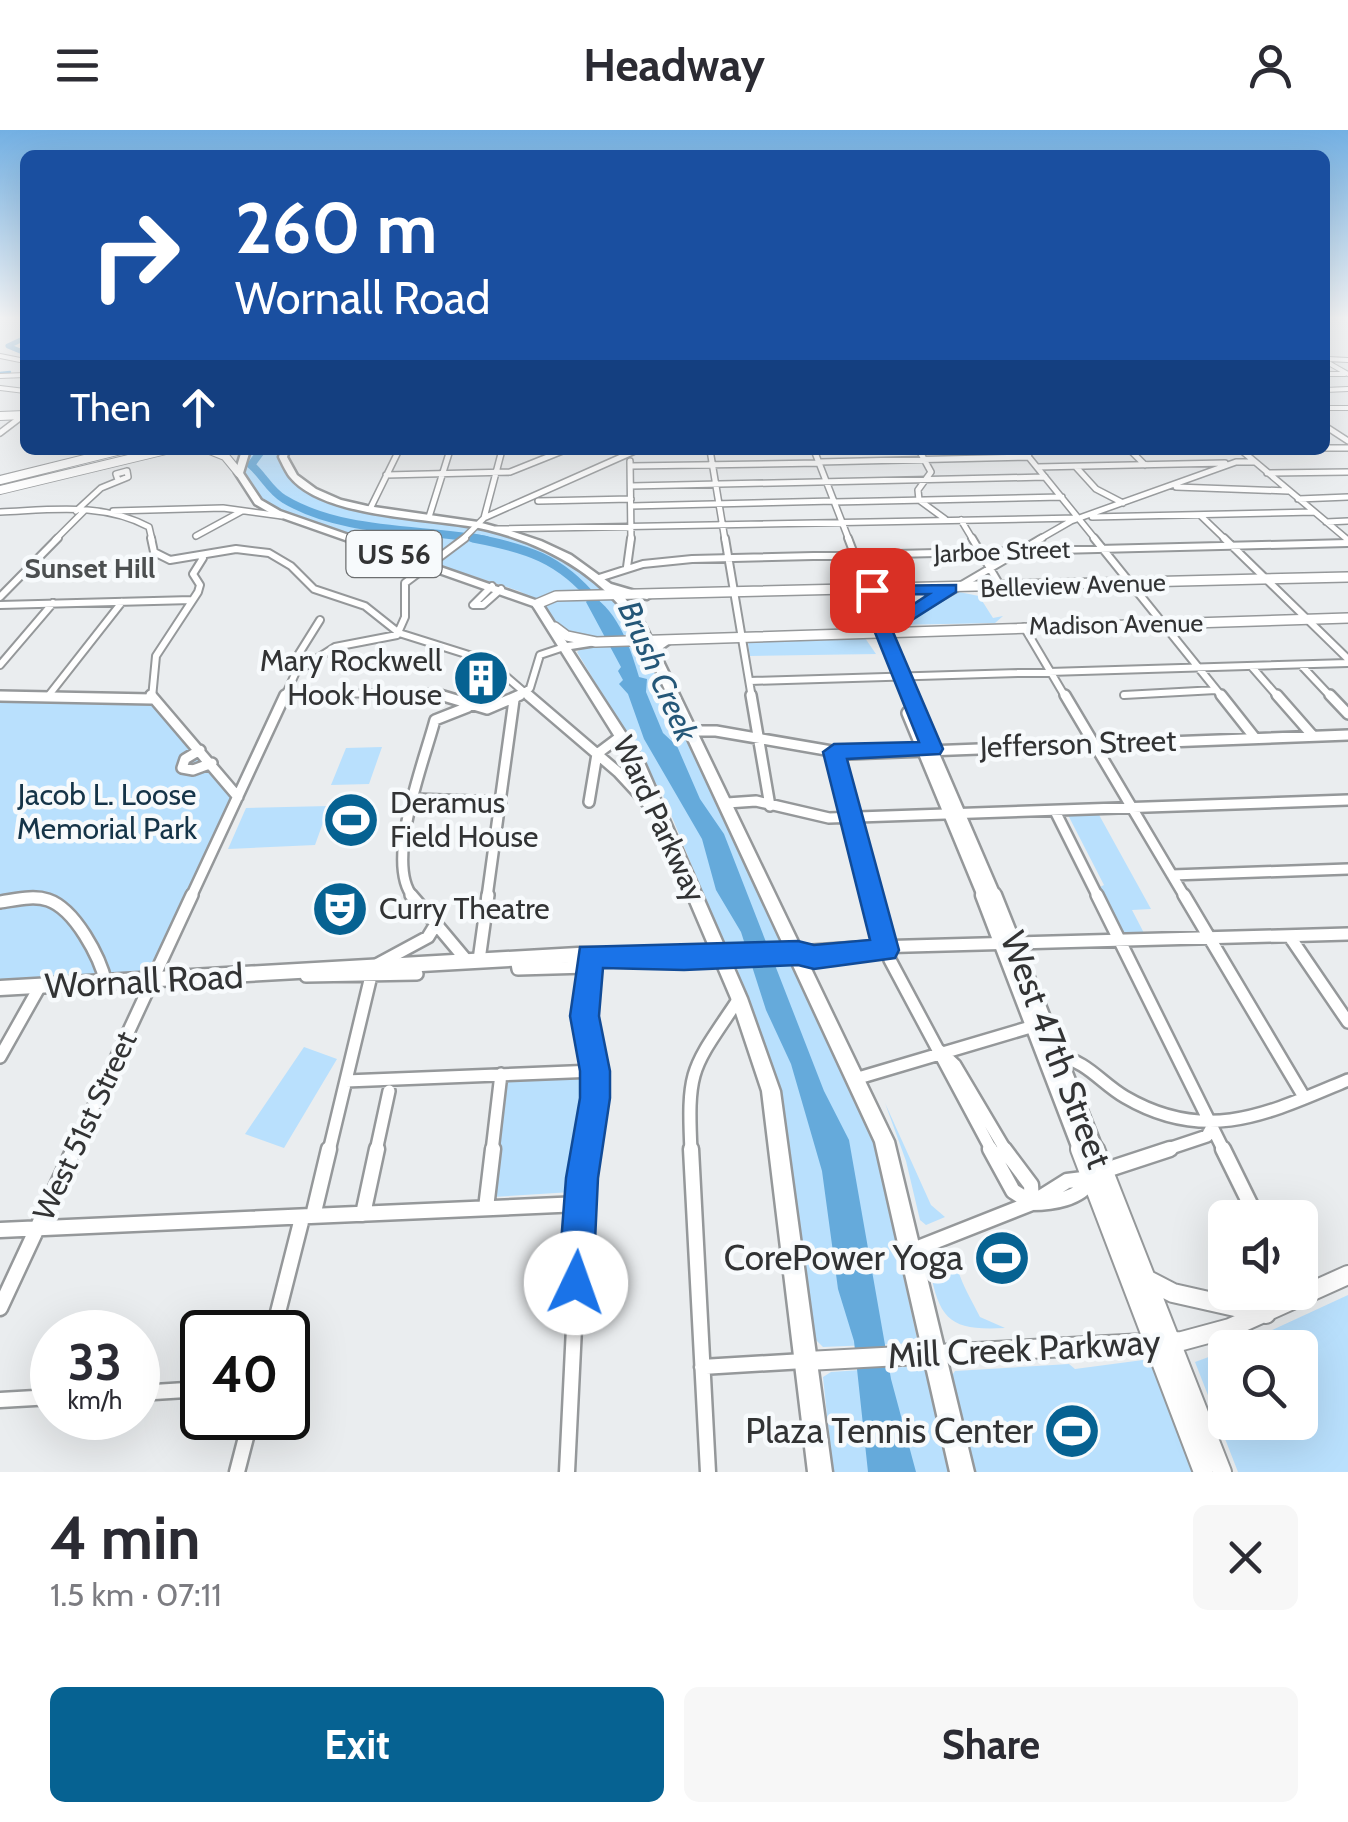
<!DOCTYPE html>
<html lang="en">
<head>
<meta charset="utf-8">
<style>
  body { margin:0; font-family:Cabin,sans-serif; background:#f7f7f7; color:#2b2b33; height:100vh; display:flex; flex-direction:column; font-size:38px; white-space:nowrap }
  * { box-sizing:border-box; margin:0 }
  p { font-size:32px; color:#7c7c81 }
  .icon { flex:none; width:55px; height:55px; fill:none; stroke:currentColor; stroke-width:2; stroke-linecap:round; stroke-linejoin:round }
  .map { position:relative; height:1342px; overflow:hidden }
  .panel { display:flex; flex-direction:column; background:#fff; flex:1 }
  .panel>* { flex:none }
  .banner { position:absolute; left:20px; top:20px; width:1310px; height:305px; border-radius:15px; box-shadow:0 10px 40px #0002; background:#1a4fa0; color:#fff; overflow:hidden }
  .fabs { position:absolute; left:1208px; top:1070px; display:grid; gap:20px }
  .fabs a { display:grid; place-items:center; width:110px; height:110px; border-radius:15px; background:#fff; box-shadow:0 10px 40px #0002; font-size:50px }
  .speed { position:absolute; left:30px; top:1180px; display:flex; gap:20px; font-size:50px; font-weight:700; text-align:center }
  .speed>* { display:grid; place-content:center; width:130px; height:130px; border-radius:50%; background:#fff; box-shadow:0 10px 40px #0002; line-height:1 }
  .speed small { font-size:25px; font-weight:400 }
  .speed .limit { border:5px solid #111; border-radius:15px; background:#fff; color:#111 }
  .pin { position:absolute; display:grid; place-items:center; width:85px; height:85px; color:#fff; margin:-42px; border-radius:20px; box-shadow:0 5px 15px #0006 }
  .me { position:absolute; width:110px; margin:-55px; rotate:3deg; stroke-linejoin:round; filter:drop-shadow(0 0 8px #0008) }
  .turn { display:flex; align-items:center; gap:35px; height:210px; padding:0 50px; font-size:45px }
  .turn .icon { width:130px; height:130px; stroke-width:2.5 }
  .turn b { display:block; font-size:70px; line-height:85px }
  .then { display:flex; align-items:center; height:95px; padding:0 50px; background:#0003; gap:20px; font-size:38px }
  .round { display:grid; place-items:center; flex:none; width:105px; height:105px; border-radius:15px; background:#f7f7f7 }
  .summary { display:flex; align-items:center; justify-content:space-between; height:170px; padding:0 50px }
  h1 { font-size:60px; font-weight:700; line-height:75px }
  .action { display:flex; gap:20px; margin-top:auto; padding:20px 50px }
  .action a { flex:1; height:115px; border-radius:15px; background:#066292; color:#fff; font-size:40px; font-weight:700; line-height:115px; text-align:center }
  .action a+a { background:#f7f7f7; color:#2b2b33 }
  header { display:flex; justify-content:space-between; align-items:center; height:130px; padding:0 50px; background:#fff; font-size:45px; font-weight:700 }
  .map>svg:first-child { display:block }
  .green { fill:#b9e0fd }
  .water { fill:#65aadb }
  .lines { fill:none; stroke-linecap:round; stroke-linejoin:round }
  .stream { stroke:#65aadb; stroke-width:2.5 }
  .river-far2 { stroke:#65aadb; stroke-width:5 }
  .river-far1 { stroke:#65aadb; stroke-width:8 }
  .river { stroke:#65aadb; stroke-width:9 }
  .minor-far5-casing { stroke:#95989a; stroke-width:6 }
  .minor-far4-casing { stroke:#95989a; stroke-width:8 }
  .minor-far3-casing { stroke:#95989a; stroke-width:10 }
  .minor-far2-casing { stroke:#95989a; stroke-width:14 }
  .minor-far1-casing { stroke:#95989a; stroke-width:16 }
  .minor-casing { stroke:#95989a; stroke-width:19 }
  .major-far5-casing { stroke:#95989a; stroke-width:8 }
  .major-far4-casing { stroke:#95989a; stroke-width:10 }
  .major-far3-casing { stroke:#95989a; stroke-width:12 }
  .major-far2-casing { stroke:#95989a; stroke-width:16 }
  .major-far1-casing { stroke:#95989a; stroke-width:19 }
  .major-casing { stroke:#95989a; stroke-width:22 }
  .highway-casing { stroke:#95989a; stroke-width:5 }
  .minor-far5 { stroke:#fff; stroke-width:4 }
  .minor-far4 { stroke:#fff; stroke-width:5 }
  .minor-far3 { stroke:#fff; stroke-width:6 }
  .minor-far2 { stroke:#fff; stroke-width:9 }
  .minor-far1 { stroke:#fff; stroke-width:11 }
  .minor { stroke:#fff; stroke-width:14 }
  .major-far5 { stroke:#fff; stroke-width:5 }
  .major-far4 { stroke:#fff; stroke-width:8 }
  .major-far3 { stroke:#fff; stroke-width:9 }
  .major-far2 { stroke:#fff; stroke-width:11 }
  .major-far1 { stroke:#fff; stroke-width:14 }
  .major { stroke:#fff; stroke-width:18 }
  .highway { fill:#fff; fill-rule:evenodd }
  .route { fill:#1a73e8; stroke:#114b97; stroke-width:2.5 }
  .labels { text-anchor:middle; stroke-width:9; stroke-linejoin:round; paint-order:stroke }
  .far-street-label { font-size:25px; fill:#323334; stroke:#f7fafc }
  .shield { fill:#f7fafc; stroke:#6d6f70; stroke-width:2.5 }
  .shield-label { font-size:28px; font-weight:bold; fill:#323334 }
  .far-neighbourhood-label { font-size:28px; font-weight:bold; fill:#4c4f50; stroke:#f7fafc }
  .poi-label { font-size:30px; fill:#323334; stroke:#f7fafc; text-anchor:start }
  .street-label { font-size:30px; fill:#323334; stroke:#f7fafc }
  .park-label { font-size:30px; fill:#153448; stroke:#f7fafc }
  .water-label { font-size:32px; font-style:italic; fill:#245778; stroke:#f7fafc }
  .near-street-label { font-size:35px; fill:#323334; stroke:#f7fafc }
  .near-poi-label { font-size:35px; fill:#323334; stroke:#f7fafc; text-anchor:end }
</style>
</head>
<body>
<header><svg class="icon" aria-label="menu" viewBox="0 0 24 24"><path d="M4 6h16M4 12h16M4 18h16"/></svg>Headway<svg class="icon" aria-label="person" viewBox="0 0 24 24"><circle cx="12" cy="8" r="4"/><path d="M4 21q1-7 8-7t8 7"/></svg></header>
<div class="map">
<svg width="1348" height="1342" viewBox="0 0 1348 1342">
  <rect width="100%" height="100%" fill="#eaedef"/>
  <!-- green -->
  <path class="green" d="M248,320H277C281,333 283,344 294,353C320,375 357,378 389,383C481,398 595,412 641,506C619,510 580,514 561,498C545,484 539,471 519,461L288,386L257,365L241,341Z
    M954,461L979,466L993,488L1003,486L995,493L893,495Z
    M865,508L876,524L750,526L748,512Z
    M641,514L646,516L783,814L732,816L723,812L663,665L577,522L584,516Z
    M0,568L148,571L231,662L229,676L149,841L0,850Z
    M382,617L369,654L331,655L346,618Z
    M329,676L315,715L228,719L246,678Z
    M1098,683L1151,779L1132,780L1145,805L1121,804L1101,763L1100,757L1104,755L1068,685Z
    M787,832L795,837L874,1014L918,1213L823,1217L814,1208L777,949L737,840L745,834Z
    M304,917L337,929L284,1018L245,1004Z
    M585,946L588,969L572,1062L493,1067L505,949Z
    M885,973L931,1075L945,1087L926,1095L920,1090L906,1031Z
    M954,1126C960,1152 968,1163 980,1187L1005,1198C952,1201 939,1191 930,1139Z
    M1348,1165V1342H1238L1195,1232L1225,1221V1292H1300V1218L1235,1217Z
    M1143,1230L1157,1243L1195,1342H974L951,1247L955,1241L1069,1234L1075,1239Z
    M921,1236L932,1246L952,1342H833L823,1247L831,1242Z"/>
  <!-- water -->
  <path class="water" d="M591,465C619,481 632,523 639,547L647,549L646,562L663,603L677,616L700,669L724,704L824,961L849,1010L891,1249L916,1342H868L854,1211L838,1159L822,1041L791,934L766,880L741,802L716,760L702,709L644,609L628,564L619,554L623,550L618,541L621,537L586,472Z"/>
  <g class="lines">
    <!-- stream -->
    <path class="stream" d="M0,243L10,242"/>
    <!-- river-far2 -->
    <path class="river-far2" d="M25,193V199
      M25,208L8,216L25,223"/>
    <!-- river-far1 -->
    <path class="river-far1" d="M262,320L251,335C263,345 270,361 284,369C342,404 421,398 486,410"/>
    <!-- river -->
    <path class="river" d="M473,408C526,418 560,428 595,471"/>
    <!-- minor-far5 casing -->
    <g class="minor-far5-casing">
      <path id="minor-far5" d="M0,226L25,231
        M1328,229L1348,230
        M1325,231L1348,244
        M1325,244H1345
        M0,246L25,245
        M0,258L25,261
        M1325,260L1348,259
        M1325,278H1348
        M22,287L25,284"/>
    </g>
    <!-- minor-far4 casing -->
    <g class="minor-far4-casing">
      <path id="minor-far4" d="M1325,296L1348,311
        M0,303L25,284
        M1325,318H1348
        M710,320L725,410
        M814,320L849,410
        M919,320L931,342L918,360L919,370L945,389
        M1023,320L1096,410
        M1130,320L1145,335
        M1241,320L1348,410
        M1241,320H1256
        M630,331L631,410
        M819,332L1029,327
        M631,336L819,333
        M1037,337L1225,333
        M1076,337L1096,359L1123,373
        M1267,343L1348,342
        M386,345L510,342L565,320
        M631,356L1045,347
        M1176,357L1288,361
        M1298,369L1348,367
        M538,371L631,369
        M834,372L1062,367
        M631,376L834,371
        M370,379L399,320
        M76,381L101,358L128,347L127,341L116,344L118,350
        M113,381L223,378L282,386
        M0,382C51,380 102,372 149,397L152,410
        M1200,385L1226,410
        M429,387L450,320
        M486,387L637,320
        M1092,387L1314,382
        M961,390L973,410
        M1326,392L1348,391
        M496,399L1078,388
        M196,406L242,381
        M55,410L84,381
        M462,410L484,388L502,320
        M1038,410L1071,391L1236,332H1254"/>
    </g>
    <!-- minor-far3 casing -->
    <g class="minor-far3-casing">
      <path id="minor-far3" d="M151,408L154,422L170,430L236,419L269,423L291,436L314,459L365,476L399,503L488,531L531,568
        M725,408L752,568
        M848,408L868,460
        M972,408L1001,457
        M1094,408L1223,568
        M1224,408L1348,529
        M627,437L631,408
        M599,448L643,434L692,429L1348,413
        M492,456L473,475H483L501,459
        M0,467L58,408
        M0,475L192,470
        M1024,497L1066,568
        M883,501L1042,408
        M0,535L53,473
        M1301,535L1332,568
        M1252,537L1279,568
        M296,542L335,517L397,505L405,487V453L465,408
        M750,551L1348,533
        M49,565L122,472
        M285,565L429,562L448,568
        M1124,565L1216,560
        M0,566L86,568
        M152,568L156,526L198,462L200,455L193,444L203,428
        M284,568L296,542L295,530L320,490
        M517,568L530,558L540,525L564,517"/>
    </g>
    <!-- minor-far2 casing -->
    <g class="minor-far2-casing">
      <path id="minor-far2" d="M151,565L238,667
        M440,565L487,579L520,565
        M528,565L618,642L655,682
        M751,565L770,676
        M1065,565L1185,767
        M1221,565L1255,608
        M1277,565L1313,606
        M1330,565L1348,584
        M0,566L152,569
        M691,601H716L849,624L1348,605
        M200,620L185,629L182,638L193,640L212,633
        M834,622L873,767
        M415,669L501,672
        M589,672L597,624L621,606
        M727,673L756,671L829,688L1348,670
        M1055,681L1098,767
        M1172,745L1348,739
        M191,767L285,565
        M413,767C384,733 424,632 435,590L468,577
        M487,767L514,570"/>
    </g>
    <!-- minor-far1 casing -->
    <g class="minor-far1-casing">
      <path id="minor-far1" d="M872,765L890,830L992,1021
        M1097,765L1224,1021
        M1184,765L1304,967
        M0,772C15,770 33,765 48,770C75,779 100,827 106,853
        M436,794L467,831
        M1290,807L1348,892
        M801,824L884,821
        M722,827L873,817L1348,804
        M516,828L518,839L587,837
        M479,830L488,765
        M378,834L428,807L436,794L411,765
        M306,846L417,844
        M940,921L955,935L1006,1021
        M0,927L40,856
        M1059,927C1086,930 1102,954 1125,967C1207,1015 1269,983 1348,950
        M855,949L1034,896
        M346,951L595,941
        M73,1021L192,765
        M329,1021L371,846
        M376,1021L389,961
        M492,1021L501,944
        M587,1021L595,968L585,886L590,825
        M691,1021C687,937 692,939 738,870
        M1162,1021L1207,1006L1212,997"/>
    </g>
    <!-- minor casing -->
    <g class="minor-casing">
      <path id="minor" d="M691,1019L708,1342
        M990,1019L1013,1061L1032,1073
        M1004,1019L1031,1055L1032,1073
        M1223,1019L1257,1088
        M1103,1041L1170,1019
        M1032,1073C1052,1073 1080,1069 1091,1050
        M486,1078L493,1019
        M363,1084L377,1019
        M313,1086L329,1019
        M0,1100L580,1074
        M913,1120L1032,1073L1067,1051L1091,1048
        M0,1178L74,1019
        M273,1202L302,1088
        M702,1237L804,1231
        M138,1263L202,1259
        M0,1270L52,1267
        M237,1342L251,1288
        M567,1342L580,1074L588,1019"/>
    </g>
    <!-- major-far5 casing -->
    <g class="major-far5-casing">
      <path id="major-far5" d="M0,286L25,285"/>
    </g>
    <!-- major-far4 casing -->
    <g class="major-far4-casing">
      <path id="major-far4" d="M0,286L25,285
        M210,320L225,326L239,343
        M0,350L121,320
        M0,360L166,320"/>
    </g>
    <!-- major-far3 casing -->
    <g class="major-far3-casing">
      <path id="major-far3" d="M868,460L909,568
        M537,474L556,466L1348,447
        M555,497L567,506L596,512L1348,488"/>
    </g>
    <!-- major-far2 casing -->
    <g class="major-far2-casing">
      <path id="major-far2" d="M908,565L995,767
        M908,583L984,767"/>
    </g>
    <!-- major-far1 casing -->
    <g class="major-far1-casing">
      <path id="major-far1" d="M983,765L1081,1021
        M994,765L1096,1021
        M0,858L578,825L722,827"/>
    </g>
    <!-- major casing -->
    <g class="major-casing">
      <path id="major" d="M1080,1019L1203,1342
        M1095,1019L1222,1342
        M1146,1149L1173,1163L1266,1184
        M807,1231L1182,1211L1230,1198L1348,1145"/>
    </g>
    <!-- highway casing -->
    <g class="highway-casing">
      <path id="highway" d="M242,320H250L243,343L261,370L280,381L541,472L567,513L596,509L602,512L596,515L571,519L643,630L747,868L780,961L832,1342H808L762,961L731,868L630,631L533,476L274,385L255,374L235,343Z
        M281,320H289L287,327L297,345L316,359L341,370L367,376L478,392L511,401L541,411L571,425L611,454L652,466L647,469L620,462L644,493L654,513L668,507L674,510L663,518L661,527L894,1011L974,1342H950L875,1012L634,493C597,443 547,415 488,400C436,387 325,390 290,347C286,342 282,333 279,327Z"/>
    </g>
    <!-- minor-far5 -->
    <use href="#minor-far5" class="minor-far5"/>
    <!-- minor-far4 -->
    <use href="#minor-far4" class="minor-far4"/>
    <!-- minor-far3 -->
    <use href="#minor-far3" class="minor-far3"/>
    <!-- minor-far2 -->
    <use href="#minor-far2" class="minor-far2"/>
    <!-- minor-far1 -->
    <use href="#minor-far1" class="minor-far1"/>
    <!-- minor -->
    <use href="#minor" class="minor"/>
    <!-- major-far5 -->
    <use href="#major-far5" class="major-far5"/>
    <!-- major-far4 -->
    <use href="#major-far4" class="major-far4"/>
    <!-- major-far3 -->
    <use href="#major-far3" class="major-far3"/>
    <!-- major-far2 -->
    <use href="#major-far2" class="major-far2"/>
    <!-- major-far1 -->
    <use href="#major-far1" class="major-far1"/>
    <!-- major -->
    <use href="#major" class="major"/>
    <!-- highway -->
    <use href="#highway" class="highway"/>
  </g>
  <!-- sky -->
  <linearGradient id="sky" x2="0" y2="1"><stop stop-color="#73b0e3"/><stop offset="0.5" stop-color="#f6f7f8"/><stop offset="1" stop-color="#f6f7f8" stop-opacity="0"/></linearGradient>
  <rect width="1348" height="376" fill="url(#sky)"/>
  <!-- route -->
  <path class="route" d="M956,455V462L893,502L943,619L940,624L847,629L899,820L895,828L814,839L798,835L684,840L603,838L599,886L610,941V968L598,1048L593,1153L588,1165L576,1171L563,1165L558,1153L566,1048L580,968V941L570,886L580,817L798,811L814,815L870,810L823,622L834,614L919,612L874,500L929,464L872,465L866,464V456Z"/>
  <!-- icons -->
  <defs>
    <g id="building-disc" transform="scale(2.875)"><circle r="9.5" fill="#066292" stroke="#f7fafc"/><path d="M-4-6H4V6H1V3H-1V6H-4ZM-2.5-4.3h1.7v1.8h-1.7ZM.8-4.3h1.7v1.8H.8ZM-2.5-1h1.7V.8h-1.7ZM.8-1h1.7V.8H.8Z" fill="#fff"/></g>
    <g id="stadium-disc" transform="scale(2.875)"><circle r="9.5" fill="#066292" stroke="#f7fafc"/><path d="M0-5a6.5 5 0 1 0 0 10a6.5 5 0 1 0 0-10ZM-3.5-1.8h7v3.6h-7Z" fill="#fff"/></g>
    <g id="theatre-disc" transform="scale(2.875)"><circle r="9.5" fill="#066292" stroke="#f7fafc"/><path d="M-5-5.5Q0-4 5-5.5V0Q5 5 0 6Q-5 5-5 0ZM-3.3-2.5H-1v1.5H-3.3ZM1-2.5H3.3v1.5H1ZM-2.8 1Q0 5.5 2.8 1Z" fill="#fff"/></g>
  </defs>
  <g fill-rule="evenodd">
    <use href="#building-disc" x="481" y="548"/>
    <use href="#stadium-disc" x="351" y="690"/>
    <use href="#theatre-disc" x="340" y="779"/>
    <use href="#stadium-disc" x="1002" y="1128"/>
    <use href="#stadium-disc" x="1072" y="1301"/>
  </g>
  <g class="labels">
    <!-- far-street labels -->
    <g class="far-street-label">
      <text transform="translate(1002 421) rotate(-2)" y="9">Jarboe Street</text>
      <text transform="translate(1073 455) rotate(-2)" y="9">Belleview Avenue</text>
      <text transform="translate(1116 494) rotate(-1)" y="9">Madison Avenue</text>
    </g>
    <!-- shield labels -->
    <rect class="shield" x="346.5" y="401" width="95" height="46" rx="8"/>
    <g class="shield-label">
      <text x="394" y="434">US 56</text>
    </g>
    <!-- far-neighbourhood labels -->
    <g class="far-neighbourhood-label">
      <text x="90" y="448">Sunset Hill</text>
    </g>
    <!-- poi labels -->
    <g class="poi-label">
      <text x="442" y="541" text-anchor="end">Mary Rockwell<tspan x="442" dy="34">Hook House</tspan></text>
      <text x="390" y="683">Deramus<tspan x="390" dy="34">Field House</tspan></text>
      <text x="379" y="789">Curry Theatre</text>
    </g>
    <!-- street labels -->
    <g class="street-label">
      <text transform="translate(1078 614) rotate(-2)" y="10">Jefferson Street</text>
      <text transform="translate(659 689) rotate(65)" y="10">Ward Parkway</text>
      <text transform="translate(85 996) rotate(-65)" y="10">West 51st Street</text>
    </g>
    <!-- park labels -->
    <g class="park-label">
      <text x="107" y="675">Jacob L. Loose<tspan x="107" dy="34">Memorial Park</tspan></text>
    </g>
    <!-- water labels -->
    <g class="water-label">
      <text transform="translate(658 541) rotate(66)" y="11">Brush Creek</text>
    </g>
    <!-- near-street labels -->
    <g class="near-street-label">
      <text transform="translate(144 851) rotate(-3)" y="12">Wornall Road</text>
      <text transform="translate(1056 920) rotate(69)" y="12">West 47th Street</text>
      <text transform="translate(1024 1219) rotate(-3)" y="12">Mill Creek Parkway</text>
    </g>
    <!-- near-poi labels -->
    <g class="near-poi-label">
      <text x="963" y="1140">CorePower Yoga</text>
      <text x="1033" y="1313">Plaza Tennis Center</text>
    </g>
  </g>
</svg>
<div class="fabs">
<a><svg class="icon" aria-label="sound" viewBox="0 0 24 24"><path d="M4 9h4l5-4v14l-5-4H4zM17 9q2 3 0 6"/></svg></a>
<a><svg class="icon" aria-label="search" viewBox="0 0 24 24"><circle cx="10" cy="10" r="6"/><path d="M15 15l6 6"/></svg></a>
</div>
<div class="speed"><div>33<small>km/h</small></div><div class="limit">40</div></div>
<div class="pin" style="left:872px;top:460px;background:#d93025"><svg class="icon" aria-label="arrive" viewBox="0 0 24 24"><path d="M6 21V4h12l-3 4 3 4H6"/></svg></div>
<svg class="me" style="left:576px;top:1153px" viewBox="-20 -20 40 40"><circle r="19" fill="#fff"/><path d="M0-13L10 11 0 6-10 11z" fill="#1a73e8"/></svg>
<div class="banner">
<div class="turn"><svg class="icon" aria-label="right" viewBox="0 0 24 24"><path d="M7 20v-9h11M14 6l5 5-5 5"/></svg><div><b>260 m</b>Wornall Road</div></div>
<div class="then">Then<svg class="icon" aria-label="ahead" viewBox="0 0 24 24"><path d="M12 20V5M6 11l6-6 6 6"/></svg></div>
</div>
</div>
<section class="panel">
<div class="summary"><div><h1>4 min</h1><p>1.5 km · 07:11</p></div><a class="round"><svg class="icon" aria-label="close" viewBox="0 0 24 24"><path d="M6 6l12 12M18 6L6 18"/></svg></a></div>
<div class="action"><a>Exit</a><a>Share</a></div>
</section>
</body>
</html>
